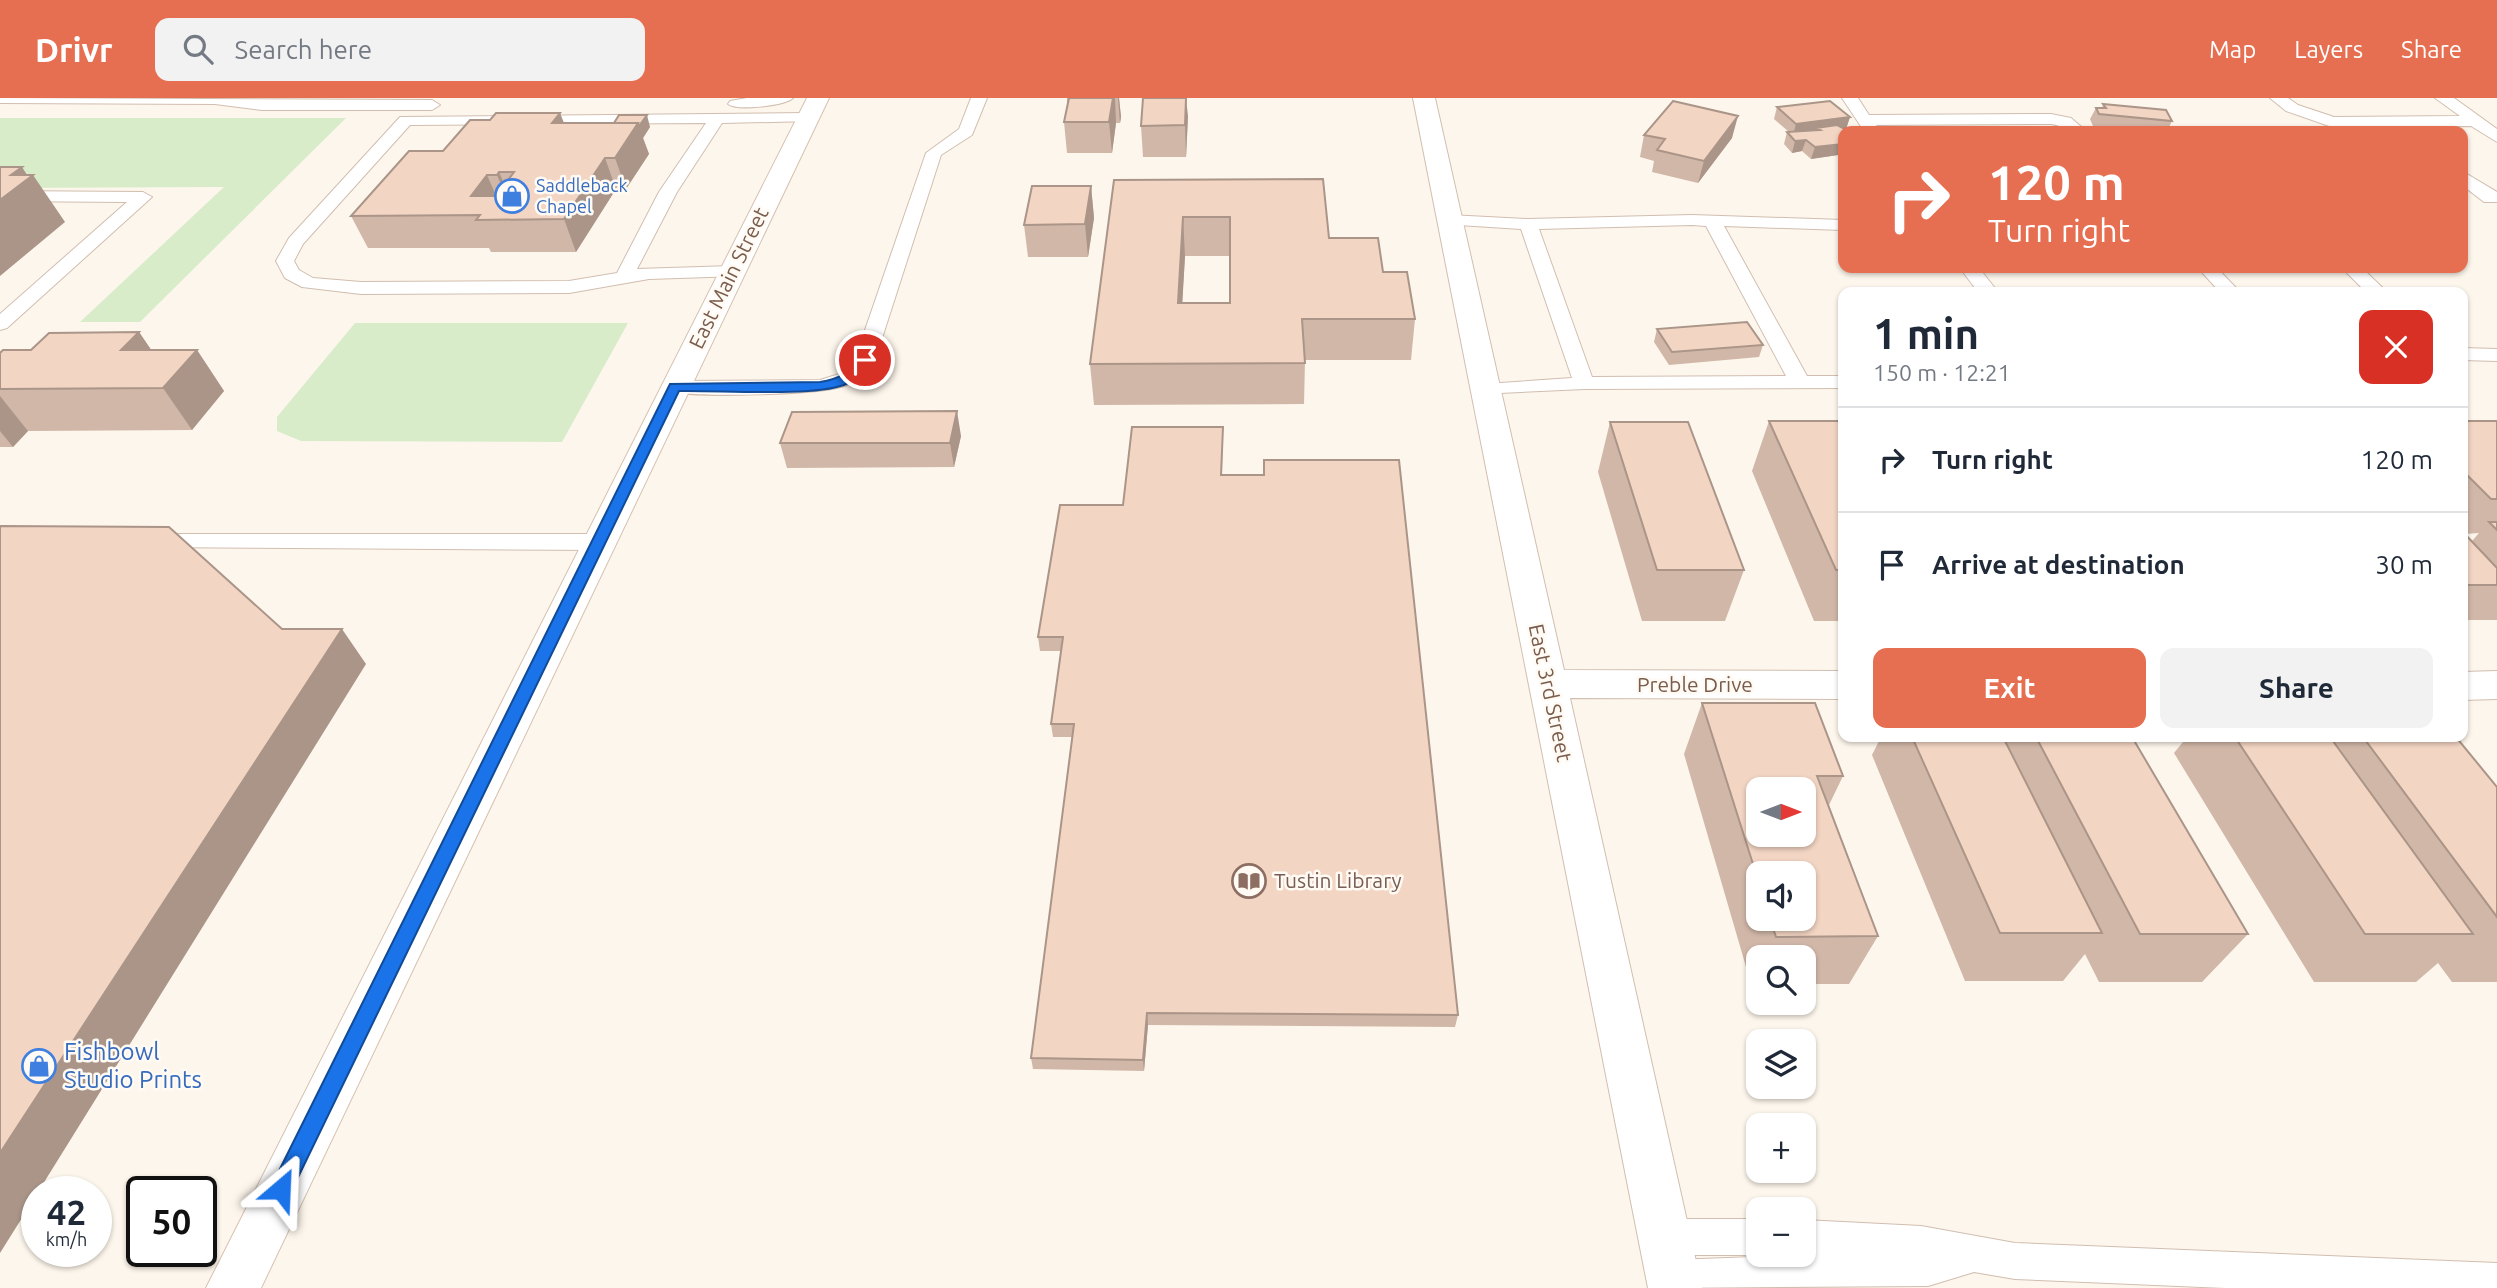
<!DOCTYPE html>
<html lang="en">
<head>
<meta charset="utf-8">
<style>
  body { margin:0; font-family:Ubuntu,sans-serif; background:#f2f2f3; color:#1f2937; height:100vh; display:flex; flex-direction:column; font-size:26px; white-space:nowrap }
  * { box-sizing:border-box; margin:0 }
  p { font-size:23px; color:#747a83 }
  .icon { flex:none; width:38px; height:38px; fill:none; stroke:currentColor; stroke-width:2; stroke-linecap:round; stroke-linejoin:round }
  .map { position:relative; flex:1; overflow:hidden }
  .drawer { position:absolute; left:1838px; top:189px; width:630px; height:455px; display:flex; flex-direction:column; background:#fff; border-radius:14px; box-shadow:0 2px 5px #0004 }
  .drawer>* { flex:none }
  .banner { position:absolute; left:1838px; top:28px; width:630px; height:147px; border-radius:14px; box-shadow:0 2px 5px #0004; background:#e76f51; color:#fff; overflow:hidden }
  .needle { width:46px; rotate:90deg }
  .buttons { position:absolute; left:1746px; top:679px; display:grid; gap:14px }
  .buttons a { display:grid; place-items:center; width:70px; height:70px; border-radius:14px; background:#fff; box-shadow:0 2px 5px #0004; font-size:35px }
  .speed { position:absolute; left:21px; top:1078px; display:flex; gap:14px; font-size:35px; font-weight:700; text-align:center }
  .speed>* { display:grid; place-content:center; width:91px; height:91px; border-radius:50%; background:#fff; box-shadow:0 2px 5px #0004; line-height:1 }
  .speed small { font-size:18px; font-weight:400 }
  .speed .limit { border:4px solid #111; border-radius:10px; background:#fff; color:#111 }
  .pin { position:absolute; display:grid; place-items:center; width:60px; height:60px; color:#fff; margin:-30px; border:4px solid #fff; border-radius:50%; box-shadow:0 2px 7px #0007 }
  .me { position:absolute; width:77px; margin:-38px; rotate:26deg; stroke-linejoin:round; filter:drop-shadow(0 0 5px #0008) }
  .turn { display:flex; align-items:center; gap:24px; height:147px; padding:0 35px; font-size:32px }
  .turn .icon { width:91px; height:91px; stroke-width:2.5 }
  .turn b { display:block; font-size:49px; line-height:60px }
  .round { display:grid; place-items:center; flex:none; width:74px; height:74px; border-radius:14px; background:#f2f2f3 }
  .summary { display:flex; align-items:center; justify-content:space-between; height:119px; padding:0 35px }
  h1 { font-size:42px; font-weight:600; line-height:52px }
  .primary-button { display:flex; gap:14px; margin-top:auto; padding:14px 35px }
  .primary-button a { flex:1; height:80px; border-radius:14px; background:#e76f51; color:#fff; font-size:28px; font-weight:600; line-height:80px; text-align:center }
  .primary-button a+a { background:#f2f2f3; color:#1f2937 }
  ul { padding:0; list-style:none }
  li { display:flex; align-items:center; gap:21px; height:105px; padding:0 35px; border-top:2px solid #e0e1e3 }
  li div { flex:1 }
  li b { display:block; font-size:26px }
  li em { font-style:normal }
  header { display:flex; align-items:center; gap:42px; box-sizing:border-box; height:98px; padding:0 35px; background:#e76f51; color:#fff }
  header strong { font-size:33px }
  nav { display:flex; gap:38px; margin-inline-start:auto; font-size:24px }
  .search { width:490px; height:63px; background:#f2f2f3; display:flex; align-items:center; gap:18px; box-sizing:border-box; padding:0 24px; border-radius:14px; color:#747a83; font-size:26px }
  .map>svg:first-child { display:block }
  .green { fill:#d8ecc9 }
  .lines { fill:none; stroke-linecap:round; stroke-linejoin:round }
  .lane-casing { stroke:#d1beb0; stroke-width:2 }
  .street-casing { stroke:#d1beb0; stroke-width:2 }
  .secondary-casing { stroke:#d6c0b0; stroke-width:2 }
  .lane { fill:#fff; fill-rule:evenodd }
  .street { fill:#fff; fill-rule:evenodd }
  .secondary { fill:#fff; fill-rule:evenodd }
  .wall { fill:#d1b7a8; fill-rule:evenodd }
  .shaded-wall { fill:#aa9588 }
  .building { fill:#f3d5c3; stroke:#aa9588; stroke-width:2; fill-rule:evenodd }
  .route { fill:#1a73e8; stroke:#114b97; stroke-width:2 }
  .labels { text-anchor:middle; stroke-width:5; stroke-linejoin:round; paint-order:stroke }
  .far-shop-label { font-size:18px; fill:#366cbe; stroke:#fffaf3; text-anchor:start }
  .street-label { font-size:21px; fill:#7a5c4d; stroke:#fffaf3 }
  .education-label { font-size:21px; fill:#785e54; stroke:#fffaf3; text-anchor:start }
  .near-shop-label { font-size:24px; fill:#366cbe; stroke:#fffaf3; text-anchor:start }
</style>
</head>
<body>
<header>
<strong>Drivr</strong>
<div class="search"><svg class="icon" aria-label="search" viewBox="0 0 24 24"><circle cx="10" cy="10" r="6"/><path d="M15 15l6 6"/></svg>Search here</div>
<nav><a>Map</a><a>Layers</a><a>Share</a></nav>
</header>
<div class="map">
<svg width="2497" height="1190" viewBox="0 0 2497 1190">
  <rect width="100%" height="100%" fill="#fdf6ec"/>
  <!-- green -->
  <path class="green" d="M0,20H346L140,224H80L224,89L0,90Z
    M355,225H628L562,344L301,343L277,333V319Z"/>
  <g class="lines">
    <!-- lane casing -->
    <g class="lane-casing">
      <path id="lane" d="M0,0L432,2L440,7L432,12H262L215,6L0,5Z
        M747,0H793C785,8 736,13 728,6L730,3Z
        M971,0H987L972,37L941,57L875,262C868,273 860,282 847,287C823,297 694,300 668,293L665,289L668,285L675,283L820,282L839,276L855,261L926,55L959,31Z
        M1842,0H1858L1869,17L2051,16L2071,20L2086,33C2072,34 2064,28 2051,26L1876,27L1880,33H1864Z
        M2270,0H2288L2298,7L2334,19L2460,18L2435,0H2454L2497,31V44L2471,28L2332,29L2286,13Z
        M808,15L816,20L814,23L722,25L677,94L637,171L732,168L739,170L741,174L739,178L649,181L569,195L361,196L302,189L285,180L276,163L289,140L400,19ZM706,25L659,94L617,175L569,183L361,184L313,180L299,172L294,163L303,146L410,27Z
        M2462,73L2497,94V104H2484L2462,87Z
        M0,93L143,94L152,99L7,230L0,232V216L127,104L0,103Z
        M1449,117L1528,121L1692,117L1843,122V132L1724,128L1807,278H1843V290L1584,291L1479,296L1476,292L1479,288L1486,286L1572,280L1521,131L1443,126L1440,122L1443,118ZM1692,127L1706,128L1786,278L1592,279L1539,131Z
        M1960,170H1979L1998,194H1978Z
        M2198,170H2217L2240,194H2220Z
        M2342,170H2362L2387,194H2366Z
        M2462,250L2497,251V263L2462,262Z
        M152,436H599L607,439L611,444L607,449L599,452L144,449L140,444L144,439Z
        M1664,1121H1759L1760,1157H1664L1651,1152L1646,1139L1651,1126Z
        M1804,1122L1921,1128L2015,1145L2497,1165V1190H2225L2015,1181L1974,1174L1928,1188L1659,1190L1655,1180L1660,1167L1673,1162L1804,1157Z"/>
    </g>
    <!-- street casing -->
    <g class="street-casing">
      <path id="street" d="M1413,0H1435L1564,572L1843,573V601L1570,600L1702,1190H1648Z
        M2497,573V601L2462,602V574Z"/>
    </g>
    <!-- secondary casing -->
    <g class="secondary-casing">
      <path id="secondary" d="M807,0H829L261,1190H206Z"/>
    </g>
    <!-- lane -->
    <use href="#lane" class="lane"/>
    <!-- street -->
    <use href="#street" class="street"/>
    <!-- secondary -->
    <use href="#secondary" class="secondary"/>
  </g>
  <!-- wall -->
  <path class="wall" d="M1067,0H1119L1121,19L1120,25H1116L1112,55H1067L1064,24L1067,7Z
    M2103,6L2172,23L2167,33H2149L2093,28L2090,21L2096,10H2102Z
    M1777,9L1850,19L1846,31L1843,33V61L1838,57L1811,61L1802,53L1792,55L1784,46L1787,34H1789L1774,21Z
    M1188,18L1186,59H1143L1141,28Z
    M650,29L643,40L649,56L626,91H616L576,154H491L489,150H368L351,118L443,53Z
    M1644,37L1732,40L1698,85L1652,74L1654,63L1640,59Z
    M1114,82L1329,140L1383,174L1415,221L1411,262H1305L1304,306L1094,307L1090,266ZM1185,158H1230V205H1182Z
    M1091,88L1094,120L1088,159H1028L1024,127Z
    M1657,231L1763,247L1759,259L1669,267L1654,244Z
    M139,234L151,252H197L224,293L192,332L28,333L13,349H0V255L31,252Z
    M1769,323H1843V523H1814L1752,373Z
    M2462,323H2497V522H2462ZM2479,435L2472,443L2465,436Z
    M1610,324L1744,472L1725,523H1642L1598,374Z
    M1223,329L1222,377L1458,917L1455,929L1148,927L1144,973L1033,971L1031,960L1073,639H1053L1051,626L1061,553H1040L1038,539L1123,407Z
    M961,338L954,369L787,370L780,345Z
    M1702,605L1843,678L1829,707L1878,838L1849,886H1804V859H1759V886H1751L1684,656ZM1759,775L1804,821H1759Z
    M1881,639H2132L2248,836L2202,884H2099L2085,856L2063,883H1965L1872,657Z
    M2187,639H2456L2497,689V884H2452L2438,865L2416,884H2314L2174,655Z"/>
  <!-- shaded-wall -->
  <path class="shaded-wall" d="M1113,0H1115L1116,25L1112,55L1109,24Z
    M1118,0H1119L1121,19L1120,25Z
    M1186,0L1188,18L1186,59L1185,27Z
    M560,15L572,45L552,25Z
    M647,17L650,29L643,40L649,56L626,91L615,60L638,25Z
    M1738,18L1732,40L1698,85L1704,63Z
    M1850,19L1846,31L1819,34L1820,32L1816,30L1815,35L1793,37L1796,26Z
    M1806,42L1802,53L1792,55L1795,43Z
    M1842,45L1838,57L1811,61L1815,49Z
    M605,60L616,91L576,154L564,121Z
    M22,69L29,80L33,77L65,124L0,178V102L11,77Z
    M499,74L513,106L510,109L497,77Z
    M487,77L501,109L471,98Z
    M1091,88L1094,120L1088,159L1085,126Z
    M1183,119L1185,158L1180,246L1178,205Z
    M139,234L167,275L121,252Z
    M197,252L224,293L192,332L163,290Z
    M0,298L28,333L13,349L0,333Z
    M957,313L961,338L954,369L950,345Z
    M342,531L366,566L38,1094H37V1096L0,1155V1055Z
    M1147,915L1148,927L1144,973L1143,962Z"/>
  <!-- building -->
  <path class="building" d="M1069,0H1113L1109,24H1064Z
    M1143,0H1186L1185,27L1141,28Z
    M1673,3L1738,18L1704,63L1657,52L1665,41L1644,37Z
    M1830,3L1850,19L1796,26L1777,9Z
    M2103,6L2166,12L2172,23L2099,16L2096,10H2106Z
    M496,15H560L552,25H638L615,60H605L564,121L476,122L480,117L351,118L409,53H443L470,22H490ZM499,74H514L496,98H471L487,77H497Z
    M619,17H647L639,28L638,25H614Z
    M1837,27L1849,33H1843V46L1815,49L1806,42L1795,43L1787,34L1820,32L1816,30Z
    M0,69H22L11,77H33L0,102Z
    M1323,81L1329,140H1378L1383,174H1407L1415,221H1302L1305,265L1090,266L1114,82ZM1183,119H1230V205H1178Z
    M1032,88H1091L1085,126L1024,127Z
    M1747,224L1763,247L1672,254L1657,231Z
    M139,234L121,252H197L163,290L0,291V255L3,252H31L49,235Z
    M957,313L950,345H780L792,314Z
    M1769,323H1843V472H1836Z
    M2462,323H2497V401H2491L2462,372Z
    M1610,324H1688L1744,472H1657Z
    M1132,329H1223L1221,377H1264V362H1399L1458,917L1147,915L1143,962L1031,960L1074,626H1051L1063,539H1038L1060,407H1123Z
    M2489,424H2497V432Z
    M0,428L169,429L282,531H342L0,1055Z
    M2462,433L2497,470V487H2462Z
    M1702,605H1815L1843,678H1817L1878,838L1776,839L1770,821H1804V775H1759V785ZM1759,691H1804V737H1759Z
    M1912,639H2003L2102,835H2000Z
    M2036,639H2132L2248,836H2140Z
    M2235,639H2330L2473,836H2365Z
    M2363,639H2456L2497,689V819Z"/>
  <!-- route -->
  <path class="route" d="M861,259L871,262C864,273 857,282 844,287C811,299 719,292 679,293L289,1098L281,1101L274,1098L271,1091L274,1083L670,286L820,284C839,281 850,275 861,259Z"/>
  <!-- icons -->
  <defs>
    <g id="shop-ring" transform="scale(1.75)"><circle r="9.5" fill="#fffaf3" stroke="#3f7fe0" stroke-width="1.5"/><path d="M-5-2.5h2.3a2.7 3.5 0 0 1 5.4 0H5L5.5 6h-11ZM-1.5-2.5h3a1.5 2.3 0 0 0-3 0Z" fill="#3f7fe0"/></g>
    <g id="library-ring" transform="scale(1.75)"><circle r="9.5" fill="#fffaf3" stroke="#8d6e63" stroke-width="1.5"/><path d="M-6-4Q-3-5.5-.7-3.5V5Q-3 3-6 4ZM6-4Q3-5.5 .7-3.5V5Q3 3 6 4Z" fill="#8d6e63"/></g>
  </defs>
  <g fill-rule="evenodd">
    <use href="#shop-ring" x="512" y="98"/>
    <use href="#library-ring" x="1249" y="783"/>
    <use href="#shop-ring" x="39" y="968"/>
  </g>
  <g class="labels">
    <!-- far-shop labels -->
    <g class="far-shop-label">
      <text x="536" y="94">Saddleback<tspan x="536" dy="21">Chapel</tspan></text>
    </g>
    <!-- street labels -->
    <g class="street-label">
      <text transform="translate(729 180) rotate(-64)" y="7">East Main Street</text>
      <text x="1695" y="594">Preble Drive</text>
      <text transform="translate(1550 595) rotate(78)" y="7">East 3rd Street</text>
    </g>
    <!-- education labels -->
    <g class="education-label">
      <text x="1274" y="790">Tustin Library</text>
    </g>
    <!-- near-shop labels -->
    <g class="near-shop-label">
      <text x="64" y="962">Fishbowl<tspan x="64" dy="28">Studio Prints</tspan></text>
    </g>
  </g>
</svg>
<div class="buttons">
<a><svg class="needle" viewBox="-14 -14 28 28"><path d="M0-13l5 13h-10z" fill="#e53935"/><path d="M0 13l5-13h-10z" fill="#747a83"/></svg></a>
<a><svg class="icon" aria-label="sound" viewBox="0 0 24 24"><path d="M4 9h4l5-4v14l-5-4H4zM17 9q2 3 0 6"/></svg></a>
<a><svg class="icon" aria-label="search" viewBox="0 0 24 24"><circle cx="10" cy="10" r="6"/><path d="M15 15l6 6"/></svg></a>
<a><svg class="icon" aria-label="layers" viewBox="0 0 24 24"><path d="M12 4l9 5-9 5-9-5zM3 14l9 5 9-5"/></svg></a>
<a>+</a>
<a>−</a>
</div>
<div class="speed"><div>42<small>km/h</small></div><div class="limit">50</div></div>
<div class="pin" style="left:865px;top:262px;background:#d93025"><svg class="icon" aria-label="arrive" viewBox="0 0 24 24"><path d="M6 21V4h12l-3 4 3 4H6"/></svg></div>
<svg class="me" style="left:281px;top:1091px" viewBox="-20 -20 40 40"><path d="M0-17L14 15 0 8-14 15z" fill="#1a73e8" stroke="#fff" stroke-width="4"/></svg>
<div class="banner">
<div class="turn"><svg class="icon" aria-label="right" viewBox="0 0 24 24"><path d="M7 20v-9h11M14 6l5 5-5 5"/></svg><div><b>120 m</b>Turn right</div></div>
</div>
<section class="drawer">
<div class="summary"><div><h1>1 min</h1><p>150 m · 12:21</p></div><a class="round" style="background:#d93025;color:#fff"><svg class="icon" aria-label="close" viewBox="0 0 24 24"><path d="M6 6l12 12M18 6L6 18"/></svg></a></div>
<ul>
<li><svg class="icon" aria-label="right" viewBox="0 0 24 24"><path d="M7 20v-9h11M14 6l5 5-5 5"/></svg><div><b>Turn right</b></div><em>120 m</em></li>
<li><svg class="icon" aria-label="arrive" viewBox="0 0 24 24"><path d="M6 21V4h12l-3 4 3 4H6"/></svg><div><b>Arrive at destination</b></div><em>30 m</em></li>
</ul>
<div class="primary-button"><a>Exit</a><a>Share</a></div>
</section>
</div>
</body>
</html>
